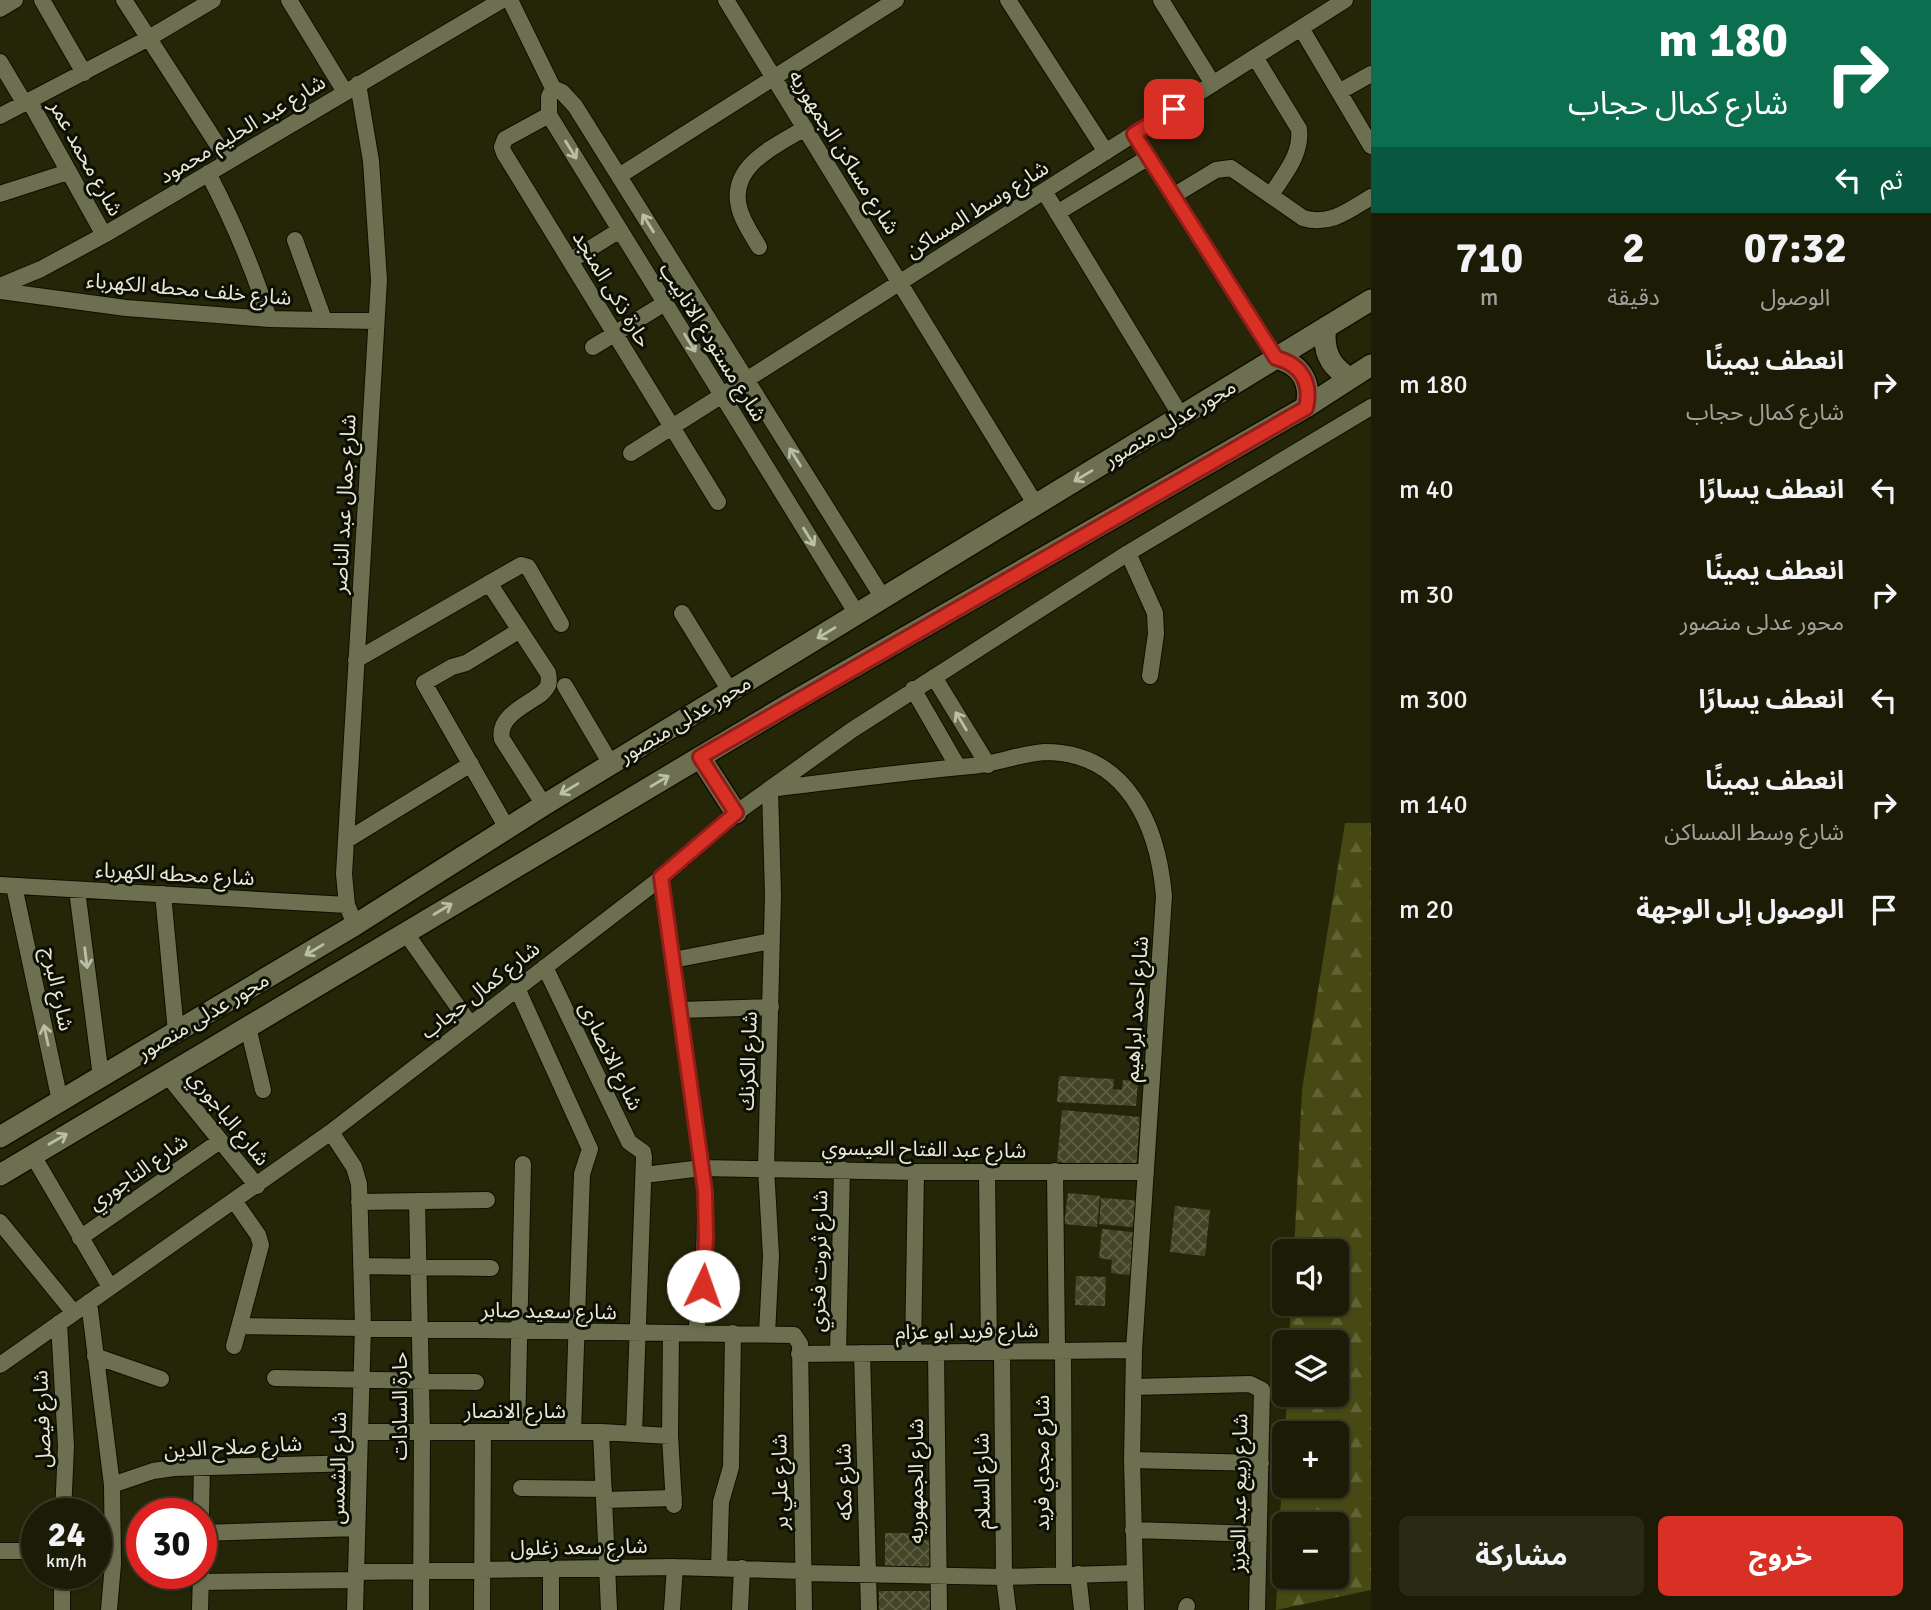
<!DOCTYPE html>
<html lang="ar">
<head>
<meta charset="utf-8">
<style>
  body { margin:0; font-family:Signika,"Noto Sans Arabic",sans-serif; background:#292914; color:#f1f3f6; direction:rtl; height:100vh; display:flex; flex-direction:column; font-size:26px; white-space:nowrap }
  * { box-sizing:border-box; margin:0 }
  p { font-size:23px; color:#a0a19b }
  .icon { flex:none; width:38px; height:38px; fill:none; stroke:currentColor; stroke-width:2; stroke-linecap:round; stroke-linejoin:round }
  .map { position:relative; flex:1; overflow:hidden; direction:ltr }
  .side { display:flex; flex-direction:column; background:#1c1c06; width:560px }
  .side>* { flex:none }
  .guide { background:#0b6e4f; color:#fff; overflow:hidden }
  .buttons { position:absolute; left:1272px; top:1239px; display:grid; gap:14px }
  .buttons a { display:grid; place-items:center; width:77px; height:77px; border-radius:10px; background:#1c1c06; box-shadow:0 2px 5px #0004,0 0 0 2px #3a3a28; font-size:35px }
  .speed { position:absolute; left:21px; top:1498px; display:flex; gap:14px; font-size:35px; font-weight:700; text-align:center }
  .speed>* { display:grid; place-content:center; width:91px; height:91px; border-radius:50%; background:#1c1c06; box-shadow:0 2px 5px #0004,0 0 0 2px #3a3a28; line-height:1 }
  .speed small { font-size:18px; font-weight:400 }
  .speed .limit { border:10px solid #d22; background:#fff; color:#111 }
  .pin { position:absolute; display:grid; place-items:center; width:60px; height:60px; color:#fff; margin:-30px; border-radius:14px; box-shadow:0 4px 10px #0006 }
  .me { position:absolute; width:77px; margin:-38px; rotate:3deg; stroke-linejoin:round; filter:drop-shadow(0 0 5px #0008) }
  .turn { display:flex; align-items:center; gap:24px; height:147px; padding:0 28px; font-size:32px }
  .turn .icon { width:91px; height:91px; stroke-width:2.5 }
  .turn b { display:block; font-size:49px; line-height:60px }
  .then { display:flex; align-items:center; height:66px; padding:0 28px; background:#0003; gap:14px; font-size:26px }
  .eta { display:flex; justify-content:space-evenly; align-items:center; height:119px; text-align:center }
  .eta b { font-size:42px; font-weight:700; line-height:49px }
  .action { display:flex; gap:14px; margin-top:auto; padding:14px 28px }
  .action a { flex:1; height:80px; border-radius:10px; background:#d93025; color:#fff; font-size:28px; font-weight:700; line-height:80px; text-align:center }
  .action a+a { background:#292914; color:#f1f3f6 }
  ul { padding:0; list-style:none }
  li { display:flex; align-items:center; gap:21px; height:105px; padding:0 28px }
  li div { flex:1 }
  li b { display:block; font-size:26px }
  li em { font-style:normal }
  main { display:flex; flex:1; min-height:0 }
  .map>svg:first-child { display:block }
  .forest { fill:url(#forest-firs); fill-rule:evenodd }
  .building { fill:url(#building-cross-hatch) }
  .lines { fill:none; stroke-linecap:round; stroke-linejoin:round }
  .minor-casing { stroke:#0e0f00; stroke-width:18 }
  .secondary-casing { stroke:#0e0f00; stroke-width:24 }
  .minor { stroke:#6d7050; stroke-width:16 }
  .secondary { stroke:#6d7050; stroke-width:21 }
  .oneway { stroke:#bcbfa8 }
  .route-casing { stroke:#8d1f18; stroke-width:18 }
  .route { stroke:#d93025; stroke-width:12 }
  .labels { text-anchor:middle; stroke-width:6; stroke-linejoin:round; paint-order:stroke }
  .street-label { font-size:21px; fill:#e7e9d7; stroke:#0e0f04 }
</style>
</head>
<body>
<main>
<section class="side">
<div class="guide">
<div class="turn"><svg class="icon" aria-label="right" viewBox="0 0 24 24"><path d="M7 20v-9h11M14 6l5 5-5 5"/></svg><div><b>180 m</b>شارع كمال حجاب</div></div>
<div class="then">ثم<svg class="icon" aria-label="left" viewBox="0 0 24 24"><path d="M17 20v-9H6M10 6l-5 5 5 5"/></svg></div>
</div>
<div class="eta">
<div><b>07:32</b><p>الوصول</p></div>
<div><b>2</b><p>دقيقة</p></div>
<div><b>710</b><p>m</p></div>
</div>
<ul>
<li><svg class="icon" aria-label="right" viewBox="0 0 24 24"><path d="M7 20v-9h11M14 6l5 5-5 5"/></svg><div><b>انعطف يمينًا</b><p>شارع كمال حجاب</p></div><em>180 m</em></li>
<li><svg class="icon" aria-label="left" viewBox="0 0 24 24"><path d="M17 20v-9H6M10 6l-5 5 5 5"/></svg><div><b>انعطف يسارًا</b></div><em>40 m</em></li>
<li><svg class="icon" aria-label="right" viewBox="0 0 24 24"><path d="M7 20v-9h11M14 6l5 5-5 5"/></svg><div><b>انعطف يمينًا</b><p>محور عدلى منصور</p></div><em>30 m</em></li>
<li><svg class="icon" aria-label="left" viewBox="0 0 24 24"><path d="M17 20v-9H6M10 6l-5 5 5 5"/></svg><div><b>انعطف يسارًا</b></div><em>300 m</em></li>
<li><svg class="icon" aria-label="right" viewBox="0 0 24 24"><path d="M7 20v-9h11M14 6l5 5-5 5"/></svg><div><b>انعطف يمينًا</b><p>شارع وسط المساكن</p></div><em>140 m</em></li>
<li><svg class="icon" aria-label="arrive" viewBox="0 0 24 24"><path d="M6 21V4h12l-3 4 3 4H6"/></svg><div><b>الوصول إلى الوجهة</b></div><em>20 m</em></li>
</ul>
<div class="action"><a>خروج</a><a>مشاركة</a></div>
</section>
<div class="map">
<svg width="1371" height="1610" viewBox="0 0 1371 1610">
  <defs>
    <pattern id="forest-firs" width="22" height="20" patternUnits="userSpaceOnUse" patternTransform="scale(1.75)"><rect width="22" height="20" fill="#464913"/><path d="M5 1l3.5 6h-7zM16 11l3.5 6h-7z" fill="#616335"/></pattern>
    <pattern id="building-cross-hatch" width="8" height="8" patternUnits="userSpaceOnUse" patternTransform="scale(1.75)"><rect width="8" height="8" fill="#434527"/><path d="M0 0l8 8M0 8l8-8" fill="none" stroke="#5e6046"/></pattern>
  </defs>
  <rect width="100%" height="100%" fill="#252608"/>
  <!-- forest -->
  <path class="forest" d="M1345,823H1371V1590L1276,1610L1284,1435V1486H1337V1433H1285L1287,1395H1337V1342H1289L1291,1304H1337V1251H1294L1302,1090ZM1284,1524H1337V1577H1284Z"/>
  <!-- building -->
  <path class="building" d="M1059,1076L1114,1079L1113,1089L1122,1090L1123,1080L1138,1081L1136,1106L1057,1102Z
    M1062,1110L1140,1117L1136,1169L1057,1162Z
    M1068,1193L1100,1196L1097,1227L1064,1224Z
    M1101,1198L1144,1201L1142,1228L1099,1224Z
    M1175,1206L1210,1210L1205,1256L1170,1252Z
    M1102,1229L1142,1233L1138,1276L1111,1273L1112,1260L1099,1258Z
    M1076,1276L1106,1277L1105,1306L1075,1305Z
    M885,1533H916V1540H936L935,1571L885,1570Z
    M879,1591H939V1610H879Z"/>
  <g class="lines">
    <!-- minor casing -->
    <g class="minor-casing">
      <path id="minor" d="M42,0L84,73
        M124,0L228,161
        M289,0L345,92
        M510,0L553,88L562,92L575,106L883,598
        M726,0L1036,505
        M1008,0L1106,152
        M1161,0L1213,84
        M0,9L15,0
        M1301,28L1371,146
        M1255,57L1299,129C1302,155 1284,174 1271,195
        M0,62L25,104
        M553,88L549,97V115L857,614
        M1339,92L1371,74
        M30,102L104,235
        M549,115L505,139L502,147L504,153L718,502
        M0,116L149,38L213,0
        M1134,134L1276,358
        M208,173C233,221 253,267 269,319
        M619,176L896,0
        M1044,191L1181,416
        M0,194L68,172
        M1173,196L1216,170L1231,168L1303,218C1330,226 1348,211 1371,197
        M1057,213L1149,157
        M295,240L324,320
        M759,247C752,235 742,221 739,207C729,165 776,146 805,128
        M570,261L620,230
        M0,286L41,269L104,235L502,0
        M0,291L126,308L269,319L376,321
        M593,347L665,303
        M631,453L1345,0
        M1128,553L1155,613L1156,634L1150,676
        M489,583L548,673C550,683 549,687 541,694C526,705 497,717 502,739L544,805
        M682,613L730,691
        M356,660L521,565L528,567L561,624
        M934,677L988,765
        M565,686L611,764
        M913,689L958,767
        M507,828L424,683L452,667L466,663L520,630
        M347,840L471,764
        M661,878L705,1190C706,1239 703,1285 696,1333
        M0,885L347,905
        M14,886L60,1101
        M77,890L101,1077
        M163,894L176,1032
        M355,925L347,905L344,874L379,280L371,161L358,84
        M405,932L470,1024
        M673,960L771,941
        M545,967L629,1142L643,1152L644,1157L634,1434
        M517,988L590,1149L582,1174L573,1432
        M680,1010L771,1007
        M248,1027L263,1090
        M168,1076L257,1186
        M331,1132L354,1167L359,1184L363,1327L355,1610
        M32,1154L110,1287
        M1055,1171L1057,1350
        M987,1172L989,1351
        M644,1175L702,1168L916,1172H1146
        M417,1201L422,1432L421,1610
        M359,1202L487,1200
        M0,1222L74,1313
        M80,1238L220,1141
        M361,1266L491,1268
        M89,1302L112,1485L113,1564L109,1610
        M59,1323L66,1446L63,1514
        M240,1326L794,1335L800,1344L804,1610
        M671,1333L670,1436L674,1505
        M767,1334L771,1256L766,1168L773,895L770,789C837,781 904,772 971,766C995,764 1023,753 1045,752C1127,752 1158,826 1164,896L1134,1350L1132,1460L1136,1610
        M234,1346L261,1245L258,1235L235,1202
        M1002,1351L1004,1577L1008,1610
        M1063,1351L1064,1575
        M913,1352L916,1172
        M936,1352L939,1610
        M838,1353L842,1169
        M862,1353L869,1610
        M799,1354L1134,1350
        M95,1356L161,1379
        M0,1365L331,1132L661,878L736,813L852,730L1128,553L1371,407
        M275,1378L476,1382
        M1134,1387L1250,1384L1262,1390L1257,1610
        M360,1432H601L670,1436
        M517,1432L523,1164
        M601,1432L609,1610
        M1132,1460L1261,1463
        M112,1485L153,1471L174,1468L359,1463
        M521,1488L604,1489
        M604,1500L674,1498
        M201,1514L202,1467
        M1133,1530L1259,1534
        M201,1533L357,1528
        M0,1551H37
        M551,1568V1610
        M719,1568L721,1502L731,1467L733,1333
        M356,1572L675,1567L803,1571
        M62,1573V1610
        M803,1573L1004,1577L1134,1573
        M1078,1574L1082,1610
        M201,1582L356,1580
        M200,1610L201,1573
        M482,1610L483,1432
        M672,1610L675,1567
        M740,1610L742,1568
        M1186,1610L1187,1606"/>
    </g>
    <!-- secondary casing -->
    <g class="secondary-casing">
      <path id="secondary" d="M1326,327C1322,350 1330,367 1350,378
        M1276,358C1301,364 1312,383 1306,407
        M700,757L736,813
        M0,1137L355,925L544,805L1371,300
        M0,1175L791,703L1306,407L1371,365"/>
    </g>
    <!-- minor -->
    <use href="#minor" class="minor"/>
    <!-- secondary -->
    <use href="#secondary" class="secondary"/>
  </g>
  <!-- one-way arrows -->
  <defs><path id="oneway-shaft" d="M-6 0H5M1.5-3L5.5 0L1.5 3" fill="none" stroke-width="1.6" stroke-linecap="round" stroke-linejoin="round" transform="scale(1.75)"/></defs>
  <g class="oneway">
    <use href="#oneway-shaft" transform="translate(571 150) rotate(58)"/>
    <use href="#oneway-shaft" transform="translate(648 223) rotate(-122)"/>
    <use href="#oneway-shaft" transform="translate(690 343) rotate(58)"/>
    <use href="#oneway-shaft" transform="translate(795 457) rotate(-122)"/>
    <use href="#oneway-shaft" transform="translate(1083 476) rotate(149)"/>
    <use href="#oneway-shaft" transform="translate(809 537) rotate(58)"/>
    <use href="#oneway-shaft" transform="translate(826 633) rotate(149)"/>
    <use href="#oneway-shaft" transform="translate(961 721) rotate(-121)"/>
    <use href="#oneway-shaft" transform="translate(660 781) rotate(-31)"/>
    <use href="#oneway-shaft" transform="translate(569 789) rotate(149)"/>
    <use href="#oneway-shaft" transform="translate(443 909) rotate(-31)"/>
    <use href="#oneway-shaft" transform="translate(314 950) rotate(149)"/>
    <use href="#oneway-shaft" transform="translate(86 958) rotate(83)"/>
    <use href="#oneway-shaft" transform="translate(46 1035) rotate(-102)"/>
    <use href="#oneway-shaft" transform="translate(58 1139) rotate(-30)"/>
  </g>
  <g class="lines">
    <!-- route casing -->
    <g class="route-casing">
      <path id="route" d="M703,1286L706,1238L705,1191L661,877L736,813L700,757L1306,408C1312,383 1301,364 1276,358L1134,134L1174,109"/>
    </g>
    <!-- route -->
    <use href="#route" class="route"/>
  </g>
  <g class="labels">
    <!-- street labels -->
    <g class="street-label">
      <text transform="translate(242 129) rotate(-31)" y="7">شارع عبد الحليم محمود</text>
      <text transform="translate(844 152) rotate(58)" y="7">شارع مساكن الجمهوريه</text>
      <text transform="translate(86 158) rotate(61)" y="7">شارع محمد عمر</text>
      <text transform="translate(977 209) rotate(-32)" y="7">شارع وسط المساكن</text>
      <text transform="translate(189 289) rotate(5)" y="7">شارع خلف محطه الكهرباء</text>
      <text transform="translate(612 289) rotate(59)" y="7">حارة ذكى المنجد</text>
      <text transform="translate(713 342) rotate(58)" y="7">شارع مستودع الانابيب</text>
      <text transform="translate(1170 423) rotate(-31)" y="7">محور عدلى منصور</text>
      <text transform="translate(344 504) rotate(-87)" y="7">شارع جمال عبد الناصر</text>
      <text transform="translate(685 719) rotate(-31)" y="7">محور عدلى منصور</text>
      <text transform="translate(175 874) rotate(3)" y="7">شارع محطه الكهرباء</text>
      <text transform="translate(58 989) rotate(78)" y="7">شارع البرج</text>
      <text transform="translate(480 990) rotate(-38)" y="7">شارع كمال حجاب</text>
      <text transform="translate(1136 1009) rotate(-86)" y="7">شارع احمد ابراهيم</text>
      <text transform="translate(203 1016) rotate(-31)" y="7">محور عدلى منصور</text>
      <text transform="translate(611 1056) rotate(64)" y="7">شارع الانصارى</text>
      <text transform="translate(748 1061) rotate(-88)" y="7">شارع الكرنك</text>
      <text transform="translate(229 1118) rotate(51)" y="7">شارع الباجوري</text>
      <text transform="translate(924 1149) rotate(1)" y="7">شارع عبد الفتاح العيسوي</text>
      <text transform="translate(138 1172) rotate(-35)" y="7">شارع التاجوري</text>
      <text transform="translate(819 1261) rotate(-89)" y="7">شارع ثروت فخري</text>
      <text transform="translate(549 1311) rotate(1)" y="7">شارع سعيد صابر</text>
      <text transform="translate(967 1331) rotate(-1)" y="7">شارع فريد ابو عزام</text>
      <text transform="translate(400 1406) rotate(-90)" y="7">حارة السادات</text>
      <text x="515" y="1418">شارع الانصار</text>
      <text transform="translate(42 1419) rotate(-92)" y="7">شارع فيصل</text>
      <text transform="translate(233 1447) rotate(-3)" y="7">شارع صلاح الدين</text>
      <text transform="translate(1042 1463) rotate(-90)" y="7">شارع مجدي فريد</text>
      <text transform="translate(338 1468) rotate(-89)" y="7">شارع الشمس</text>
      <text transform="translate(916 1481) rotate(-90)" y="7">شارع الجمهوريه</text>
      <text transform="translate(982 1481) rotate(-91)" y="7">شارع السلام</text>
      <text transform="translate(780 1482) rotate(-91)" y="7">شارع علي بر</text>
      <text transform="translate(844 1482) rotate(-91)" y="7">شارع مكه</text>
      <text transform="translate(1239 1493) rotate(-89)" y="7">شارع ربيع عبد العزيز</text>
      <text transform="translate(579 1547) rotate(-1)" y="7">شارع سعد زغلول</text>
    </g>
  </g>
</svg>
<div class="buttons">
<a><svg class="icon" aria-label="sound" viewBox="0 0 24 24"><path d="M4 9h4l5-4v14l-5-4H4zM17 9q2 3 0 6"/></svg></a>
<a><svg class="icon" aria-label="layers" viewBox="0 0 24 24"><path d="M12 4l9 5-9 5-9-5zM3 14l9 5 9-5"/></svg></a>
<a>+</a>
<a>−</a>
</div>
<div class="speed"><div>24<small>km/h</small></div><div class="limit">30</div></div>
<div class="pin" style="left:1174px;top:109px;background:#d93025"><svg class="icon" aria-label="arrive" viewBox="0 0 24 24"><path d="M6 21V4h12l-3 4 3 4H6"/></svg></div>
<svg class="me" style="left:703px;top:1286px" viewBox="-20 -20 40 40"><circle r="19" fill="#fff"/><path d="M0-13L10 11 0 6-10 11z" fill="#d93025"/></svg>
</div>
</main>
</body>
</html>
